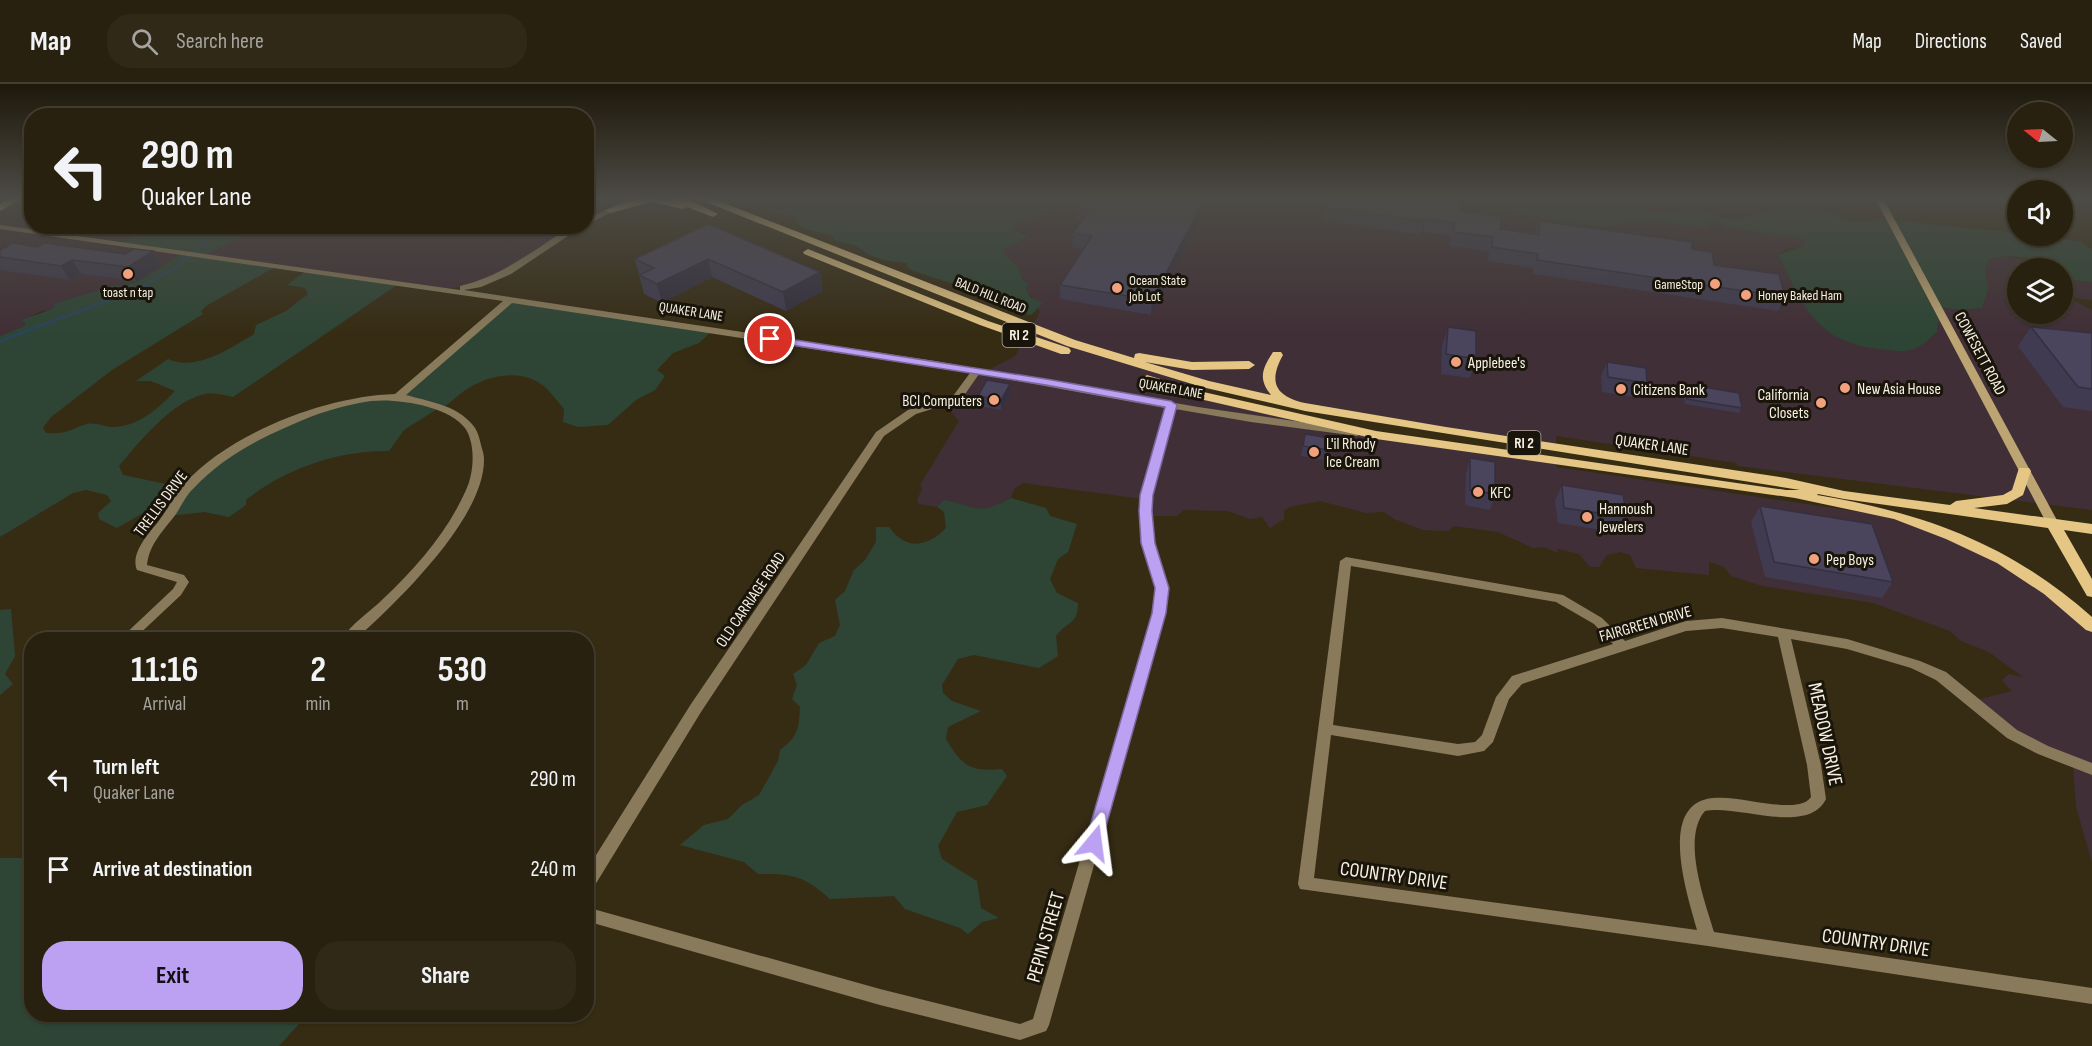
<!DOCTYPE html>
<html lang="en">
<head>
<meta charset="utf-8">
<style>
  body { margin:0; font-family:"Sofia Sans Condensed",sans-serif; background:#302918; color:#f1f3f6; height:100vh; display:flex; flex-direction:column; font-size:22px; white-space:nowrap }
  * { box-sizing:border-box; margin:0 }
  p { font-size:20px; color:#a5a39e }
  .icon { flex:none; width:33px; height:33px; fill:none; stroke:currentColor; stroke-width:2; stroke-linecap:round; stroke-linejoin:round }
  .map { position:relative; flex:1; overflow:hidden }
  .side { position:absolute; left:24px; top:548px; width:570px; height:390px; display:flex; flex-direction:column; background:#28210f; border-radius:24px; box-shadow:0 2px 4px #0004,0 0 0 2px #443e2f }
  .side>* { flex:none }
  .guide { position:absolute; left:24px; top:24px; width:570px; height:126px; border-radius:24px; box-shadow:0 2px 4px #0004,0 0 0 2px #443e2f; background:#28210f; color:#f1f3f6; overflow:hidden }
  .needle { width:39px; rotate:288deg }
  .controls { position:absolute; left:2007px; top:18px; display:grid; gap:12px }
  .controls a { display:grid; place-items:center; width:66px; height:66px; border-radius:50%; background:#28210f; box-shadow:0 2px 4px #0004,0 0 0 2px #443e2f; font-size:30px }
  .pin { position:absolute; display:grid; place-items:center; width:51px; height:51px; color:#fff; margin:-26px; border:3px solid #fff; border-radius:50%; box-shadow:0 2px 6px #0007 }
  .me { position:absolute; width:66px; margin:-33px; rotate:16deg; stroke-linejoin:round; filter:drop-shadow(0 0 4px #0008) }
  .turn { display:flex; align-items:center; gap:21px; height:126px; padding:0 18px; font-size:27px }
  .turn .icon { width:78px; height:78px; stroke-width:2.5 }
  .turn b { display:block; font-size:42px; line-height:51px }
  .eta { display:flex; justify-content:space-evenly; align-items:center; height:102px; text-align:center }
  .eta b { font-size:36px; font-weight:700; line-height:42px }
  .cta { display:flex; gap:12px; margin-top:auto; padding:12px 18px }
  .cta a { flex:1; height:69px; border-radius:24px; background:#bca0f2; color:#111; font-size:24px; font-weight:700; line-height:69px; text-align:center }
  .cta a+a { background:#302918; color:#f1f3f6 }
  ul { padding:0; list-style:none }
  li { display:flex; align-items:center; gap:18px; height:90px; padding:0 18px }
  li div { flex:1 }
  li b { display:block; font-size:22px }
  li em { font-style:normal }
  header { display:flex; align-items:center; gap:36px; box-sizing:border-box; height:84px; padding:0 30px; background:#28210f; border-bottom:2px solid #443e2f }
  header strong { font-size:28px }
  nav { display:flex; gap:33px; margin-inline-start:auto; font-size:21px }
  .search { width:420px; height:54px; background:#302918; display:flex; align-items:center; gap:15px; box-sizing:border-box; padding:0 21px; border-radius:24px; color:#a5a39e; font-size:22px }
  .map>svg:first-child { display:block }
  .commercial { fill:#412f37 }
  .green { fill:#2e4535 }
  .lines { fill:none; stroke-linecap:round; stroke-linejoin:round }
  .stream { stroke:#2b4458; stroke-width:3 }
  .street { fill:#897a5b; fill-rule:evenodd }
  .secondary { fill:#bda473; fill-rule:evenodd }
  .primary { fill:#e5c685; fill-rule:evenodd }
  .wall { fill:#403b50 }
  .shaded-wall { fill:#343041 }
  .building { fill:#4a455d; stroke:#343041; stroke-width:1.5 }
  .route { fill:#bca0f2; stroke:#7a689d; stroke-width:1.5 }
  .poi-dot { fill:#f1a17e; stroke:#1a150b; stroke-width:2 }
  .labels { text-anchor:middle; stroke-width:6; stroke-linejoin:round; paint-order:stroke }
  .far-poi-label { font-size:14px; fill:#f7f1e2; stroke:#1a150b; text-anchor:start }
  .far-street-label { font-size:14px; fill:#f7f1e2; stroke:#1a150b }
  .shield { fill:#1a150b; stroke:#b5afa2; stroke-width:1.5 }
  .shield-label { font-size:15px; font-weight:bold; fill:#f7f1e2 }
  .street-label { font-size:16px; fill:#f7f1e2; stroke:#1a150b }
  .poi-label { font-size:16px; fill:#f7f1e2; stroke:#1a150b; text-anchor:start }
  .near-street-label { font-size:20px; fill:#f7f1e2; stroke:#1a150b }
</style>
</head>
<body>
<header>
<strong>Map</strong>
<div class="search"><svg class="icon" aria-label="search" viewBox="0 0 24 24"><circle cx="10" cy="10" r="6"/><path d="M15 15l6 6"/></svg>Search here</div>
<nav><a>Map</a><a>Directions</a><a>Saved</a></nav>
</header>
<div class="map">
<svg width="2092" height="962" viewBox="0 0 2092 962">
  <rect width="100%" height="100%" fill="#362c14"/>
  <!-- commercial -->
  <path class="commercial" d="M15,114H31L32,142L140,143L139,148L122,159L184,169L137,198L109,203L54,220L55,223L51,226L39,228L23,236L26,241L0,252V122Z
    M587,114H633L587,138Z
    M1056,114H1444L1531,133L1606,143L1644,136L1708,143V137L1722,139L1725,143L1790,151L1805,157V161L1789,164L1777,171L1786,182L1796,207L1825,246L1937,238L1938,223L1961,226L1982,224L1988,206L1985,186L1989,175L1999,172L2038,177L2052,184H2018V230H2062L2063,190L2074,196L2092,198V216L2067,213L2092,226V426L1738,382L1736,379L1717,376L1556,352V363L1228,307L1203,306L1227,319L1356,345L1556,377V383L1887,432L2002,475L2092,545V778L2076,723L2073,682L2040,665L1973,617L2012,607L2002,596L2009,590L2023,593L1989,568L1961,557L1950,547L1873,519L1762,502L1731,492L1724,483L1709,478V491L1646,485L1636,484L1630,471L1621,468L1607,471L1599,483H1590L1579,470L1558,465L1557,469L1545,463L1533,464L1498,448L1453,442L1448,447L1423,446L1394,435L1384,428L1366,429L1320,417L1289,423L1284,427V435L1270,444L1262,433L1250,435L1228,427L1183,426L1177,432H1147L1143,415L1023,399L1014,405L1011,414L988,426L971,425L944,416L937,423L919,420L917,415L922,406L920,401L959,337L945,321L952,318L974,289L985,288L1015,272L1040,228L1026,205L1020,186L1001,166L1024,156L1026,149L1011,146L1019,138L1045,131Z
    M248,143H578L497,195L469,203L445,204L206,171Z"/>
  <!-- green -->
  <path class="green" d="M734,114H1056L1045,131L1019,138L1011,146L1028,151L1024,156L1001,166L1020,186L1023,197L1028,199L1026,205L1031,214L1043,219L1031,231L1026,230L963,203L913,187L907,183V179C891,178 870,175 857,162L834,156L833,152L808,146L794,138L796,133L794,132L772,129Z
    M1444,114H1629L1644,126L1663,128L1702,125L1716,132L1731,136L1769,127L1767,121L1755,114H1797L1847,136L1861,138L1882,135L2015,149L2010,144L2008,132L2017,125L2018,152H2043L2081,158L2092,166V198L2074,196L2063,190L2062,184C2052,184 2048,181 2039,177C2025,172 2003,171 1989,175L1985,186L1988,206L1982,224L1961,226L1939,223L1944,238H1937V248C1914,269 1910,269 1879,265C1836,259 1818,247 1796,207C1789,195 1786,182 1777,171L1805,161V157L1799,154L1725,143L1722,139L1708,137V144L1644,136L1606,143L1531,133Z
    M140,143H248L238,151L240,153L206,171L277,182L206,222L201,227L203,230L112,286L51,333L43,344L46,349C69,350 68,346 87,340C96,338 107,344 115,343C139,342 160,323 175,307L151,297H136L168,275C196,288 231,264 254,250L256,241L286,227L308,210L305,204L287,201L307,186L400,199L233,313C222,311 212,307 201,311C170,320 139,358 119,382L123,391L185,404L249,356L343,320L395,313L510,215L712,247L699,259L673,269L657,286L665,292L655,306L636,316L608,341L578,343L563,338L564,325C558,318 552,310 546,304C523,283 487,291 464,307C455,313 448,323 437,325L404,346L389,367C339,366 284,385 246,416V421L229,433L204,428L169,432L182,407L117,444L99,435L98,429L111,417L107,411L86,406L73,409L0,453V252L26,241L22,236C32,231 46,229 55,223L53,220L109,203L137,198L183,169L121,160L139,148Z
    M1011,414L1046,424L1050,432L1077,440L1068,468L1058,475L1050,495L1057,509L1078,519C1078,541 1067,537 1056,552L1058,572L1039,584L974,571L958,575L942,601L943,609L952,617L981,627L948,643L946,655C962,682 970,688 1002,685L1007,692L987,721L957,728L938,762L942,775L977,797L981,824L999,834L982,838L968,850L960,844L905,825L894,812L830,815C803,791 793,790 758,790L744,778L680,761L704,741L728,735L742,721L759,711L778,677L780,666C798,653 799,644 800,623L792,615L797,601L793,590L806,581L819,559L835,552L840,541L835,516L845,507L854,486L865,476L876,458V443H889C905,466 927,464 946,444L944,428L937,423L944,416C978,423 978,432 1011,414Z
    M11,525L15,572L5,590L13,600L0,611V526Z
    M31,771L32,930H308L279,962H0V774H25Z"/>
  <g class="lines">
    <!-- stream -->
    <path class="stream" d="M0,257L138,205L177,183L206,158L204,152L211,142"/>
    <!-- street -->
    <path class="street" d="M629,114H640L586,141V136Z
      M0,141L460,206V202C503,192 535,165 572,142H583L511,190L481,203L464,206L935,277L1198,323L1357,346L1362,349L1357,352L1251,338L1175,325L1153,411L1151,427L1154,459L1168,504L1165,529L1049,941L1046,947L1020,956L880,921L586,837V823L880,905L1020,940L1033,935L1153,529L1156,504L1142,459L1139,427L1141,411L1165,324L979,290L961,316L916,330L884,352L701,628L592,806L586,808V787L691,620L876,348L908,326L953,312L970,289L512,219L406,311C427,317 454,321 469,337C477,344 479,352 481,361C482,365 484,370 484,375C485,434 397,518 356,555H342C351,540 371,527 384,514C417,483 448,447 466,406C474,389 476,360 465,344C449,322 397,314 371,317C343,321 315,330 289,342C254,357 220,376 194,404C186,411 182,421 176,430C164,446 149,460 147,481L184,491L189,498L181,511L134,555H120L173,505L177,498L137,486C130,470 148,450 158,438C167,426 174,412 184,400C231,348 327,312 395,310L503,217L0,145Z
      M1346,473L1563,511L1602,534L1625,557L1686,537L1722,534L1847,555L1920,577L1946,588L2017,646L2048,662L2092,679V691L2038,670L2007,654L1936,596L1911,584L1847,565L1791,555L1821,681L1826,715C1808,752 1737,720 1705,727C1681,754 1705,818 1714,848L2092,904V920L1708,862L1300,805L1298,800L1340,477ZM1351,482L1556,518L1594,540L1613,560L1512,592L1496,613L1482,651L1475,658L1458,660L1333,641ZM1722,544L1778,553L1807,681L1811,713C1805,721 1795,721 1786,721C1762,721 1737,712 1713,714C1656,719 1688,813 1697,846L1314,794L1331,651L1458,672L1484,667L1493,658L1509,615L1522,600L1686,547Z"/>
    <!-- secondary -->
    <path class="secondary" d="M1875,114H1883L2059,440L2057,443H2049L2047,440Z"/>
    <!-- primary -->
    <path class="primary" d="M10,114H23L0,127V120Z
      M643,114L673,117L670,114H685L718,130L713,133L687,123L683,125L652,118L610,129L605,126Z
      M696,114H711L1075,256L1134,274L1135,270L1139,269L1192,278L1249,277L1255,281L1249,285L1192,286L1145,278L1209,297L1271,311C1258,295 1262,285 1273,268H1281L1283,271C1268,298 1275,312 1305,319L1446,343L1786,394L1844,407L1950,421L1956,417L2003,411L2012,406L2019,384H2029L2031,387L2023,411L2007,420L1974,424L2092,440V450L2064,446L2092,495V513L2087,512L2048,444L1844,415L1818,410L1817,411C1924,429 2010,460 2092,533V548L2086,546L2044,510L1997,479L1946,455L1894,435L1795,414L1376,355L1191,313L1141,295L1147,291L1199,307L1376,347L1786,406H1800L1305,327L1202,303L1067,262Z
      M808,165L988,237L1069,264L1071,267L1069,270H1061L980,241L804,170L803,168Z"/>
  </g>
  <!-- wall -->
  <path class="wall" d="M1083,114H1211L1151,231L1060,215V201L1084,165L1072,163L1073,149L1081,137H1077V123Z
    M1324,123L1460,127L1500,145L1535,150L1540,137L1692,165L1714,181L1785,213L1778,227L1533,190V184L1488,177L1489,167L1450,162L1451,152L1422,148L1421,151L1322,136Z
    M708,140L820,188L823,207L786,227L712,193L662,219L644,210L635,175Z
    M0,166L125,170L153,167L161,181L136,197L81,190L70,196L0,186Z
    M1448,243L1476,275L1470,294L1441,290L1442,262Z
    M2031,243L2092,249V327L2063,323L2018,262Z
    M1607,278L1647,299L1641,314L1602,308L1601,292Z
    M1010,300V310L1001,326L978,322V312Z
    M1685,300L1742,324L1739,329L1685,320L1683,305Z
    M1305,350L1329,354L1325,376L1301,372Z
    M1470,374L1495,410L1490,426L1465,421L1466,390Z
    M1562,401L1627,433L1620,449L1558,439L1555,417Z
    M1760,422L1893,498L1882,514L1765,493L1751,438Z"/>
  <!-- shaded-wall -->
  <path class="shaded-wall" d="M1205,114H1211L1151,231L1152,216Z
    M1426,135L1422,148L1421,151L1424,137Z
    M153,167L161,181L136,197L128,183Z
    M708,175L712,193L662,219L657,200Z
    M72,176L81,190L70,196L61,182Z
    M820,188L823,207L786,227L783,208Z
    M1010,300V310L1001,326V316Z"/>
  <!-- building -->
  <path class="building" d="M1083,114H1205L1152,216L1060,201L1092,152L1073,149L1089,125L1077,123Z
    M1327,114H1436L1461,118L1460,127L1502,133L1500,145L1539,151L1540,137L1692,158V165L1712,168L1714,181L1779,190L1785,213L1537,176L1538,170L1492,163L1493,153L1453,148L1455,139L1426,135L1424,137L1324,123Z
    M708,140L820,188L783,208L708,175L657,200L639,191L654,184L635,175Z
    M13,159L37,163L45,159L125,170L134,165L153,167L128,183L72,176L61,182L0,173V166Z
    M1448,243L1476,247V275L1446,270Z
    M2031,243L2092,249V305L2078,303Z
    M1607,278L1646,284L1647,299L1608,293Z
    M987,296L1010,300L1001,316L978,312Z
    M1685,300L1739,309L1742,324L1687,315Z
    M1305,350L1329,354L1328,366L1303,362Z
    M1470,374L1495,378V410L1470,406Z
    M1562,401L1623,411L1627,433L1564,424Z
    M1760,422L1872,440L1893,498L1774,478Z"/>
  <!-- sky -->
  <linearGradient id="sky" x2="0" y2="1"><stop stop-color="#1e180b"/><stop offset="0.46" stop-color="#4c4b45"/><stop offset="1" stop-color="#4c4b45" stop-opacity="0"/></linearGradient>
  <rect width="2092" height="249" fill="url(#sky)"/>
  <!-- route -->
  <path class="route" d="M770,252L1046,295L1171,317L1177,321L1153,411L1152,427L1155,459L1169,504L1166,529L1100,764L1094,766L1087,764L1085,759L1152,529L1155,504L1141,459L1139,427L1140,411L1165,323L1046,301L766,257L765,255Z"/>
  <!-- markers -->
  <g class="poi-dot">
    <circle cx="128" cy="190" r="6"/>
    <circle cx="1715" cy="200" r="6"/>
    <circle cx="1117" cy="204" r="6"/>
    <circle cx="1746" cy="211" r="6"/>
    <circle cx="1456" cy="278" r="6"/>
    <circle cx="1845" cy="304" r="6"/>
    <circle cx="1621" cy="305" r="6"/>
    <circle cx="994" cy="316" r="6"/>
    <circle cx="1821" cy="319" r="6"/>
    <circle cx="1314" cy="368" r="6"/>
    <circle cx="1478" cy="408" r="6"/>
    <circle cx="1587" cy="433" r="6"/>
    <circle cx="1814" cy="475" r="6"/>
  </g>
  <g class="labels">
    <!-- far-poi labels -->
    <g class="far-poi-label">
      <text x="1129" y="201">Ocean State<tspan x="1129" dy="16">Job Lot</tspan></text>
      <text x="1703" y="205" text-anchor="end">GameStop</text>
      <text x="128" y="213" text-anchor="middle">toast n tap</text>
      <text x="1758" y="216">Honey Baked Ham</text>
    </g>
    <!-- far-street labels -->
    <g class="far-street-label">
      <text transform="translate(991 211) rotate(22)" y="5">BALD HILL ROAD</text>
      <text transform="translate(691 227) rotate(9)" y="5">QUAKER LANE</text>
      <text transform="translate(1171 304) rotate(10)" y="5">QUAKER LANE</text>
    </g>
    <!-- shield labels -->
    <g class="shield">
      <rect x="1002.5" y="239" width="33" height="24" rx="4.5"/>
      <rect x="1507.5" y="347" width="33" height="24" rx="4.5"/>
    </g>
    <g class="shield-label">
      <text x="1019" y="256">RI 2</text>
      <text x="1524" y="364">RI 2</text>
    </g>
    <!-- street labels -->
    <g class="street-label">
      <text transform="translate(1981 269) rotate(62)" y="6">COWESETT ROAD</text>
      <text transform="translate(1652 360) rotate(8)" y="6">QUAKER LANE</text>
      <text transform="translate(160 419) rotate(-53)" y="6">TRELLIS DRIVE</text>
      <text transform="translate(750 515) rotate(-56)" y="6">OLD CARRIAGE ROAD</text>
      <text transform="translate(1645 539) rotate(-16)" y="6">FAIRGREEN DRIVE</text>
    </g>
    <!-- poi labels -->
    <g class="poi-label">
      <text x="1468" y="284">Applebee's</text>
      <text x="1857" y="310">New Asia House</text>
      <text x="1633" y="311">Citizens Bank</text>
      <text x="1809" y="316" text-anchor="end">California<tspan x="1809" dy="18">Closets</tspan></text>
      <text x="982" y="322" text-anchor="end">BCI Computers</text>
      <text x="1326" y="365">L'il Rhody<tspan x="1326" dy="18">Ice Cream</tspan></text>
      <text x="1490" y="414">KFC</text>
      <text x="1599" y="430">Hannoush<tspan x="1599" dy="18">Jewelers</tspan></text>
      <text x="1826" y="481">Pep Boys</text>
    </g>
    <!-- near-street labels -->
    <g class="near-street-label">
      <text transform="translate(1826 650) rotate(78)" y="7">MEADOW DRIVE</text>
      <text transform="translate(1394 791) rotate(8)" y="7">COUNTRY DRIVE</text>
      <text transform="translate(1045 853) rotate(-74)" y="7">PEPIN STREET</text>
      <text transform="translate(1876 858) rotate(8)" y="7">COUNTRY DRIVE</text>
    </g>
  </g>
</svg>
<div class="controls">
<a><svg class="needle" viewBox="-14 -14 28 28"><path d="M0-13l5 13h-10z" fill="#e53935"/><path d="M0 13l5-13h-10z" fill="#a5a39e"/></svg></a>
<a><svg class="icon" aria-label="sound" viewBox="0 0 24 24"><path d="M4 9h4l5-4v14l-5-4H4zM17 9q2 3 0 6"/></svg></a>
<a><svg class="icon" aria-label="layers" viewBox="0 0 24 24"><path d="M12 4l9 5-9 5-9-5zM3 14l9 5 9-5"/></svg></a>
</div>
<div class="pin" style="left:770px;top:255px;background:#d93025"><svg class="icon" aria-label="arrive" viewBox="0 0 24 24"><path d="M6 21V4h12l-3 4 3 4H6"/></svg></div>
<svg class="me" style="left:1094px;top:759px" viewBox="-20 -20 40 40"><path d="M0-17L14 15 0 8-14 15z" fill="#bca0f2" stroke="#fff" stroke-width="4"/></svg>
<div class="guide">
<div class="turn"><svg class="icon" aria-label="left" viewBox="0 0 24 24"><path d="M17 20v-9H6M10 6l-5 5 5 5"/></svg><div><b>290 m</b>Quaker Lane</div></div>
</div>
<section class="side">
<div class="eta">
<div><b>11:16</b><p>Arrival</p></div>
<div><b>2</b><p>min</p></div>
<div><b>530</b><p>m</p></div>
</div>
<ul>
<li><svg class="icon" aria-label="left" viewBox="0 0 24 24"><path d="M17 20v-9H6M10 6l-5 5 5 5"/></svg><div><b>Turn left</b><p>Quaker Lane</p></div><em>290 m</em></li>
<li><svg class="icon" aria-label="arrive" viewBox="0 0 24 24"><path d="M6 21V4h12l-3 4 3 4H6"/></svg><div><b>Arrive at destination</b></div><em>240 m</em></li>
</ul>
<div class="cta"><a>Exit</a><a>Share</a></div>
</section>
</div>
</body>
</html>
